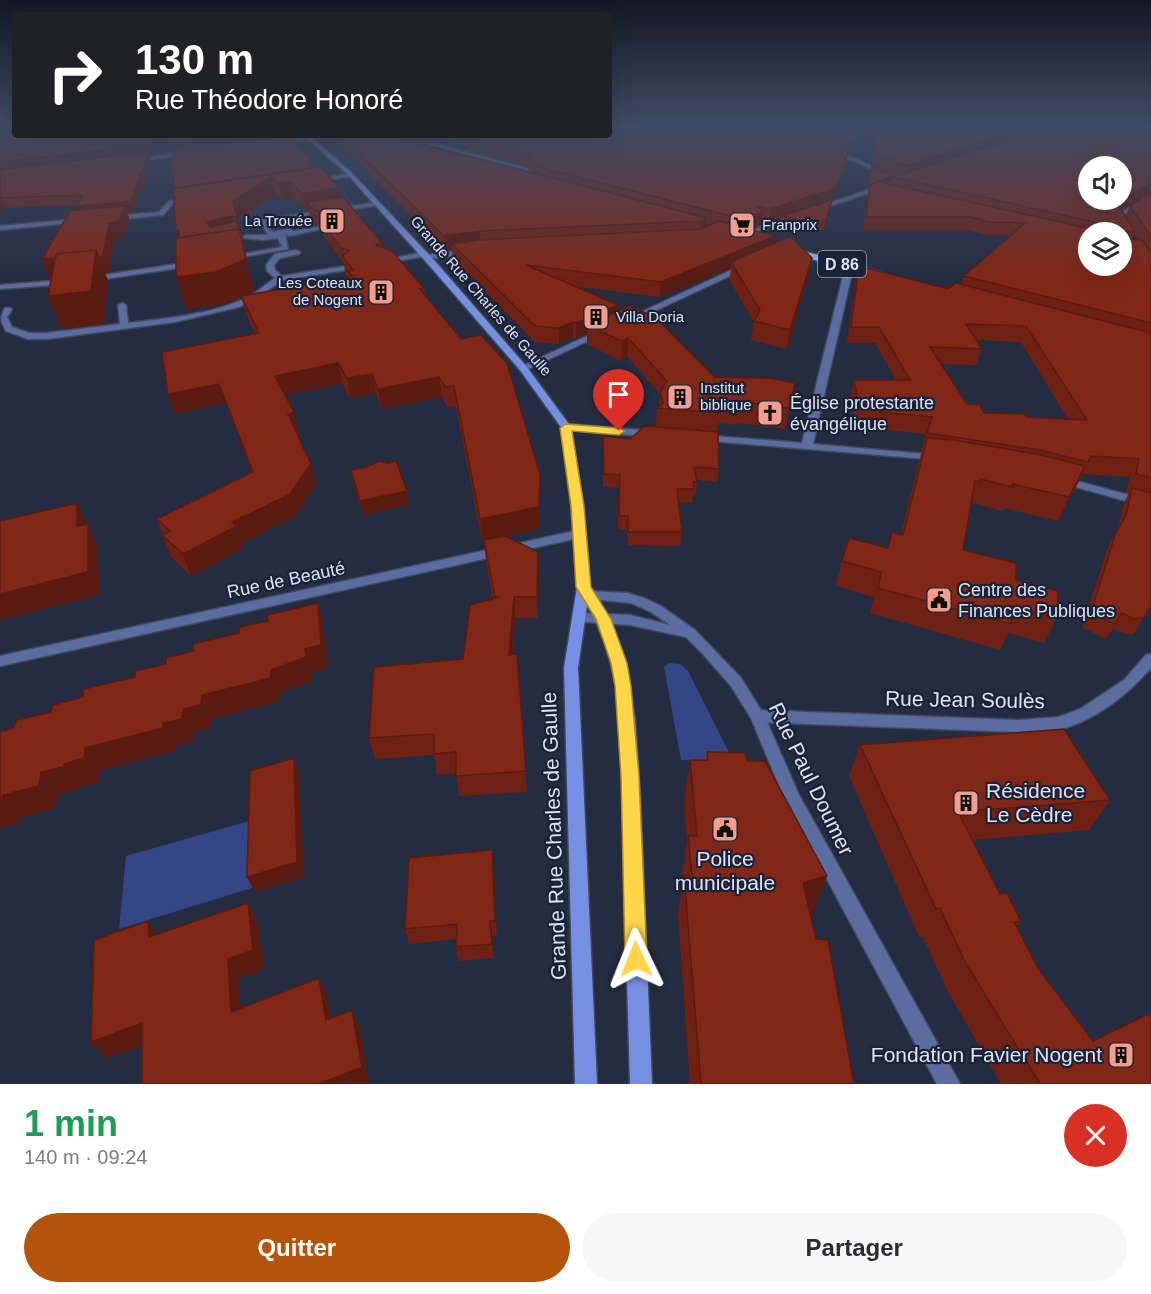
<!DOCTYPE html>
<html lang="fr">
<head>
<meta charset="utf-8">
<style>
  body { margin:0; font-family:Helvetica,sans-serif; background:#f7f7f7; color:#2b2b33; height:100vh; display:flex; flex-direction:column; font-size:22px; white-space:nowrap }
  * { box-sizing:border-box; margin:0 }
  p { font-size:20px; color:#7c7c81 }
  .icon { flex:none; width:33px; height:33px; fill:none; stroke:currentColor; stroke-width:2; stroke-linecap:round; stroke-linejoin:round }
  .map { position:relative; height:1084px; overflow:hidden }
  .details { display:flex; flex-direction:column; background:#fff; flex:1 }
  .details>* { flex:none }
  .banner { position:absolute; left:12px; top:12px; width:600px; height:126px; border-radius:6px; box-shadow:0 6px 24px #0002; background:#202124; color:#fff; overflow:hidden }
  .controls { position:absolute; left:1078px; top:156px; display:grid; gap:12px }
  .controls a { display:grid; place-items:center; width:54px; height:54px; border-radius:50%; background:#fff; box-shadow:0 6px 24px #0002; font-size:30px }
  .pin { position:absolute; display:grid; place-items:center; width:51px; height:51px; color:#fff; margin:-62px -26px; border-radius:50% 50% 50% 0; rotate:-45deg; box-shadow:0 0 6px #0007 }
  .pin .icon { rotate:45deg }
  .me { position:absolute; width:66px; margin:-33px; rotate:358deg; stroke-linejoin:round; filter:drop-shadow(0 0 4px #0008) }
  .turn { display:flex; align-items:center; gap:21px; height:126px; padding:0 24px; font-size:27px }
  .turn .icon { width:78px; height:78px; stroke-width:2.5 }
  .turn b { display:block; font-size:42px; line-height:51px }
  .round { display:grid; place-items:center; flex:none; width:63px; height:63px; border-radius:32px; background:#f7f7f7 }
  .overview { display:flex; align-items:center; justify-content:space-between; height:102px; padding:0 24px }
  h1 { font-size:36px; font-weight:700; line-height:45px; color:#1e9e55 }
  .cta { display:flex; gap:12px; margin-top:auto; padding:12px 24px }
  .cta a { flex:1; height:69px; border-radius:36px; background:#b45309; color:#fff; font-size:24px; font-weight:700; line-height:69px; text-align:center }
  .cta a+a { background:#f7f7f7; color:#2b2b33 }
  .map>svg:first-child { display:block }
  .built { fill:#2a3350 }
  .green { fill:#344686 }
  .lines { fill:none; stroke-linecap:round; stroke-linejoin:round }
  .service-casing { stroke:#42495e; stroke-width:3 }
  .minor-casing { stroke:#42495e; stroke-width:3 }
  .tertiary-casing { stroke:#42495e; stroke-width:3 }
  .secondary-casing { stroke:#42495e; stroke-width:3 }
  .primary-casing { stroke:#42495e; stroke-width:3 }
  .service { fill:#5b6da0; fill-rule:evenodd }
  .minor { fill:#5b6da0; fill-rule:evenodd }
  .tertiary { fill:#5b6da0; fill-rule:evenodd }
  .secondary { fill:#7590e2; fill-rule:evenodd }
  .primary { fill:#98afef; fill-rule:evenodd }
  .wall { fill:#6f2214; fill-rule:evenodd }
  .shaded-wall { fill:#5a1b10 }
  .building { fill:#812717; stroke:#5a1b10; stroke-width:1.5; fill-rule:evenodd }
  .route { fill:#ffd54a; stroke:#a68a30; stroke-width:1.5 }
  .labels { text-anchor:middle; stroke-width:4.5; stroke-linejoin:round; paint-order:stroke }
  .far-poi-label { font-size:15px; fill:#dde2f1; stroke:#1a2238; text-anchor:start }
  .far-street-label { font-size:15px; fill:#dde2f1; stroke:#1a2238 }
  .shield { fill:#1a2238; stroke:#a2a8ba; stroke-width:1.5 }
  .shield-label { font-size:16px; font-weight:bold; fill:#dde2f1 }
  .poi-label { font-size:18px; fill:#dde2f1; stroke:#1a2238; text-anchor:start }
  .street-label { font-size:18px; fill:#dde2f1; stroke:#1a2238 }
  .near-street-label { font-size:21px; fill:#dde2f1; stroke:#1a2238 }
  .near-poi-label { font-size:21px; fill:#dde2f1; stroke:#1a2238; text-anchor:start }
</style>
</head>
<body>
<div class="map">
<svg width="1151" height="1084" viewBox="0 0 1151 1084">
  <rect width="100%" height="100%" fill="#242c42"/>
  <!-- built -->
  <path class="built" d="M343,190L356,205L201,227L198,211L299,194L302,197Z"/>
  <!-- green -->
  <path class="green" d="M669,663L680,664L688,671L732,758L720,761L681,760L664,667Z
    M256,819L255,887L119,929L126,856Z"/>
  <g class="lines">
    <!-- service casing -->
    <g class="service-casing">
      <path id="service" d="M420,143L441,145L527,168L536,182L531,183L523,170L441,149L418,146Z
        M832,150H836L905,181L900,182L832,152Z
        M351,173L353,176L317,182L314,180Z
        M190,197L192,200L173,204L163,215L114,220L111,218L114,216L159,212L169,201Z
        M377,202L379,203V205L266,222L272,232L290,229L293,231L318,227L321,229L289,236L285,234L288,249L230,259L226,257L282,247L278,238L263,240L244,238L243,237L246,235H268L260,220Z
        M79,219L81,220V222L0,230V226Z
        M296,250L300,252L299,254L280,258L274,265L275,270L282,276L347,266L351,268L347,270L282,280L255,300L239,307L175,322L47,339H28L6,331C0,321 0,317 5,308H11L12,310L7,317L12,327L29,333H47L120,324L118,305L122,303L126,305L128,323C164,319 215,314 248,297C258,292 266,284 275,278L267,271L266,265L275,254Z
        M423,252L427,254L426,256L385,263L381,261Z
        M189,262H192V266L91,281L87,279L91,277Z
        M65,280H68V284L0,289V285Z"/>
    </g>
    <!-- minor casing -->
    <g class="minor-casing">
      <path id="minor" d="M320,135L327,136L277,144L274,142Z
        M188,151L190,154L134,162L131,160Z
        M882,185L884,188L818,210L813,209Z
        M1151,194V199L1121,218L1125,225L1120,226L1115,216Z
        M797,214L799,215V217L742,237L737,236Z
        M467,250L471,252L470,254L426,259L422,257L426,255Z
        M740,266L747,268L633,321L626,319Z
        M853,266L860,268L851,277L813,444L936,455L941,458L940,460L698,440L697,438L702,435L802,443L843,276Z
        M598,331L605,333L526,370H520L518,368Z
        M566,424L652,431L657,434L652,437L562,429L561,427Z
        M1062,477L1151,501V508L1058,482L1057,480Z
        M579,530L585,534L583,537L0,666V656Z
        M1151,654V668C1128,694 1096,720 1062,729C1048,732 1033,731 1019,732L757,722L752,720L750,716L752,712L757,710L1019,720L1059,717L1080,709L1124,680L1146,655Z"/>
    </g>
    <!-- tertiary casing -->
    <g class="tertiary-casing">
      <path id="tertiary" d="M589,591L627,593L644,598L661,606L695,630L741,678L764,715L799,795L960,1084H937L787,805L751,718L731,686L702,653L686,637L630,625L574,621L572,618L574,615L579,613L630,615L670,625L651,612L631,603L584,598L583,595L584,592Z"/>
    </g>
    <!-- secondary casing -->
    <g class="secondary-casing">
      <path id="secondary" d="M303,135H309L351,172L434,260L526,366L571,427L583,506L589,587L607,616L620,649L629,684L635,720L640,795L652,1084H630C628,1014 626,944 624,874C623,788 632,681 587,605L578,668L597,1084H575L564,668L577,587L571,506L561,427L520,370L428,264L347,174Z"/>
    </g>
    <!-- primary casing -->
    <g class="primary-casing">
      <path id="primary" d="M387,135H396L422,145L417,146Z
        M792,248L881,272L883,274L878,277L789,253L788,251Z"/>
    </g>
    <!-- service -->
    <use href="#service" class="service"/>
    <!-- minor -->
    <use href="#minor" class="minor"/>
    <!-- tertiary -->
    <use href="#tertiary" class="tertiary"/>
    <!-- secondary -->
    <use href="#secondary" class="secondary"/>
    <!-- primary -->
    <use href="#primary" class="primary"/>
  </g>
  <!-- wall -->
  <path class="wall" d="M0,126L15,135H161L155,153L149,154L152,162L133,212L127,213L130,221L124,237L115,238L109,273H105L108,281L104,324L62,329L52,275L48,276L42,259L78,210L77,205L4,208L0,213Z
    M609,126H858L849,154H848L846,161L833,201H832L830,210L824,230H796L781,226L783,218L769,223L762,221L761,225L749,229L775,236L774,243L812,258L809,274L787,349L751,340L754,322L729,279L731,268L660,297L574,286L618,305V312L715,377L791,403L785,429L738,423V425L718,423L717,432L719,469L717,482L697,480L696,495H693L692,503L679,502L682,532L680,546L628,545L627,530L618,529L619,488L603,487V436L630,439L656,427L657,408L659,406L660,394L628,357L621,361L587,344V334L576,339L573,337L559,344L535,342L453,258L452,249L446,250L338,142L337,135H387L532,173L528,166L469,150V148L442,135H609ZM706,223L712,225L706,228Z
    M877,126H1151V192L1121,210L1125,216L1130,206L1151,192V605L1134,634H1125L1113,629L1106,639L1082,627L1107,550L1118,528L1124,503L1129,493L1126,492L1130,477L1083,474L1058,521L1004,508L1003,511L972,503L970,506L963,550L1016,580L1057,618L1044,643L1008,633L1000,650L870,613L874,597L836,586L842,561L887,548L892,532L901,534L926,434L876,429L875,426L855,424L850,397L854,380H896L875,343H847L856,280L859,266L948,289L962,284L964,276L1010,236L986,235L967,230H863L871,171L893,177L898,176L872,164ZM1134,234L1139,240L1132,239ZM976,340L1021,342L1068,419L1026,417L984,413L967,404L941,364L976,365L982,349Z
    M170,135H286V137L381,242L382,247L424,288L425,295L540,474V529L482,541L456,406L447,407L442,397L381,409L376,393L350,398L342,383L285,395L299,433H297L316,485L295,516L242,543L244,548L191,576L171,557L157,519L252,473L226,403L175,414L168,394L255,334L246,314L241,297L225,304L186,309L178,238L173,150L171,142ZM275,194L282,200L294,198L306,211L309,210L310,218L316,225L319,226L320,231L344,264L345,273L349,277L243,296L254,291L238,219Z
    M351,470L409,505L363,515L354,485Z
    M484,540L538,552V618H515L513,655L517,654L527,792L459,796L456,773L437,775L434,755L375,759L369,738L463,659L493,599L486,561Z
    M860,745L1110,800L1089,830L972,840L1000,894L1021,921L1017,927L1038,968L1093,1041L1151,1084H1001L947,990L923,937H919L849,776Z
    M707,752L747,761L812,915H810L816,939L854,1084H690L678,914L683,883L682,876L687,841L684,801L690,760H706Z
    M494,866L497,935L492,936L494,958L459,961L456,947L457,939L409,944L405,929Z"/>
  <!-- shaded-wall -->
  <path class="shaded-wall" d="M0,126H13L15,129L0,133Z
    M856,126H858L849,154L851,143Z
    M1043,126H1055L1053,133L903,178L906,166L980,141Z
    M155,135H161L155,153L149,154L152,162L133,212L127,213L130,221L124,237L115,238L109,273H105L108,281L104,324L62,329L48,296L69,273L48,276L42,259L81,217L77,206L130,202L0,172V162Z
    M229,135H286V138L173,151L171,142Z
    M849,149L846,161L833,201H832L830,210L824,230L826,220L783,216V218L769,223L771,209Z
    M316,167L271,177L275,194L238,219L254,291L225,304L186,309L176,277L185,260L176,230L232,216L236,233L240,232L233,201L177,197Z
    M894,176L892,181L868,189L869,184Z
    M291,181L294,198L282,200L278,183Z
    M1151,183V192L1112,216L1117,203Z
    M339,188L342,205L307,202L309,210L306,211L302,194Z
    M0,199L4,208L0,213Z
    M763,212L761,225L740,232L742,219Z
    M707,218L706,232L699,235L701,221Z
    M480,231L481,246L452,244V249L446,250L444,236Z
    M775,236L773,250L731,262V268L660,297L661,282Z
    M812,258L809,274L787,349L790,330Z
    M618,305V320L587,325V334L576,339V323Z
    M573,322V337L559,344V328Z
    M628,338V357L621,361L622,341Z
    M338,363L342,383L280,396L275,376Z
    M372,374L376,393L350,398L347,378Z
    M439,377L442,397L381,409L378,389Z
    M795,383L791,403L785,429L789,408Z
    M219,384L226,403L175,414L168,394Z
    M294,412L299,433L293,434L288,414Z
    M311,464L316,485L295,516L242,543L244,548L191,576L183,554L232,522Z
    M1085,466L1074,490L1058,521L1069,497Z
    M540,474V529L482,541L480,519Z
    M407,491L409,505L363,515L360,501Z
    M77,503L98,546L99,595L0,620V594L77,526Z
    M538,552L539,573L538,618L537,597Z
    M514,597L515,618L511,676L509,655Z
    M318,603L324,627L328,668L312,672L313,681L279,693L280,701L212,719V728L194,732L193,742L175,746V751L99,771V782L79,787L78,790L57,795L55,808L20,818V823L0,828V801L3,795L41,772L64,764L85,748L163,723L202,695L271,670L305,649Z
    M294,758L299,773L304,877L255,892L247,877Z
    M492,850L494,866L497,935L495,921Z
    M827,876L812,915L789,921L803,883Z
    M248,903L258,923L264,969L239,978L242,1030L231,1012L228,959Z
    M148,921L161,940L149,937Z
    M490,921L492,936L494,958L492,944Z
    M319,978L327,996L335,1037L326,1020Z
    M352,1010L360,1028L369,1083L319,1084Z
    M142,1023L156,1040L107,1059L91,1042Z"/>
  <!-- building -->
  <path class="building" d="M13,126H15V135H155L152,144L0,162V131L13,128Z
    M609,126H793L849,149L836,188L771,209L757,206L763,212L742,219L536,166L527,154L468,139L469,137L465,135H513L521,137L523,135H609Z
    M811,126H856L851,143Z
    M878,126H1043L980,141L906,166L874,152Z
    M1072,126H1127L1151,132V183L1117,203L1135,232L1126,231V238L1143,241L1151,253V323L964,276L1025,223L990,222L971,217H866L870,185L879,182L1096,230L1095,222L893,177L985,148ZM1089,166H1122V200H1089ZM1089,232H1122V266H1089Z
    M170,135H229L171,142Z
    M341,135H387L707,218L701,221L480,231L444,236Z
    M290,136L316,167L174,188L172,150Z
    M149,152L130,202L77,206L83,195L0,198V170Z
    M872,166L894,176L869,184Z
    M321,167L339,188L302,194L291,181L278,183L271,177L233,201L237,218L232,216L206,222L211,227L237,221L240,232L239,229L179,238V230H176L173,189Z
    M1151,192V236L1130,206Z
    M343,197L381,242L376,245L392,251L424,288L420,289L461,339L481,335L507,363L540,474L539,507L480,519L454,386L445,387L439,377L378,389L372,374L347,378L338,363L275,376L294,412L288,414L311,464L289,495L232,522L237,526L183,554L162,535L170,531L157,519L253,472L219,384L168,394L162,352L259,333L241,296L352,276L348,271L353,270L342,256L350,250L341,248L317,216L320,214L319,211L313,209L307,202Z
    M832,200L826,220H798L783,216Z
    M125,206L119,222L109,223L103,256L99,257L96,250L56,254V258L42,259L70,211Z
    M719,221L775,236L661,282L526,265L618,305L576,323L573,322L559,328L535,326L452,244L480,240L702,229Z
    M239,229L246,259L216,272L176,277V238Z
    M788,237L792,238L812,258L790,330L754,321L760,310L731,262Z
    M96,250L91,291L48,296L56,254Z
    M859,266L948,289L956,283L1151,333V478L1136,474L1139,459L1091,456L1088,462L1040,450L927,433L932,417L880,412L879,409L859,407L854,380H910L879,327H851ZM966,324L1026,326L1087,420L1026,417L1025,414L984,413L979,404H967L930,347L982,349Z
    M629,306L655,317L715,377L768,378L795,383L789,408L741,402V404L719,402V413L657,408L663,403L660,392L667,381L628,338L622,341L587,325Z
    M645,426L718,432L719,469L694,467L697,482H693L694,489H677L682,532H628V516H619L620,475L604,474L603,436L630,439Z
    M927,438L954,440L1041,455L1085,466L1069,497L1013,484V487L980,479V482L975,481L963,550L1016,563V580L1058,591L1057,618L1013,606L1011,624L878,588L881,572L842,561L849,538L888,548L892,532L903,535Z
    M379,461L387,463L396,461L407,491L360,501L351,470L367,467Z
    M1132,488L1151,493V605L1144,618L1134,619L1122,613L1115,624L1091,612L1115,535L1126,515Z
    M77,503V526L88,524V572L0,594V521Z
    M505,536L538,552L537,597H514L509,655L517,654L526,771L456,776V752L434,754V734L369,738L374,667L463,659L470,605L500,597H495L484,540Z
    M318,603L321,645L305,649L306,657L271,670V678L202,695L201,705L183,709L182,719L163,723V728L85,748L84,758L64,764L63,767L41,772L39,786L3,795L2,800L0,801V732L14,728L17,720L51,712L53,705L83,697L84,689L135,677V671L166,664V658L194,651L193,644L239,633V627L268,621L267,615Z
    M1064,729L1110,800L958,812L1000,894L1007,893L1021,921L1014,922L1038,968L1093,1041L1148,1014L1151,1017V1084H1040L965,962L940,908L936,909L860,745Z
    M707,752L745,753L747,761H765L827,876L803,883L816,939L828,940L854,1084H701L684,875L692,876L688,836H697L690,760H708Z
    M294,758L297,862L247,877L250,771Z
    M492,850L495,921H490L492,944L456,947L457,924L405,929L409,858Z
    M248,903L253,950L228,959L231,1012L319,978L326,1020L352,1010L362,1067L319,1084H142V1023L91,1042L94,940L148,921L149,937Z"/>
  <!-- sky -->
  <linearGradient id="sky" x2="0" y2="1"><stop stop-color="#141824"/><stop offset="0.45" stop-color="#3f4b65"/><stop offset="1" stop-color="#3f4b65" stop-opacity="0"/></linearGradient>
  <rect width="1151" height="278" fill="url(#sky)"/>
  <!-- route -->
  <path class="route" d="M566,424L619,428L625,431L619,435L572,431L584,506L591,587L611,619L627,663L631,686L639,776L647,959L644,967L636,970L628,967L625,959L621,776L615,686L611,663L596,619L576,587L571,506L560,428Z"/>
  <!-- icons -->
  <defs>
    <g id="building-square" transform="scale(1.35)"><rect x="-9" y="-9" width="18" height="18" rx="4" fill="#f49d8b" stroke="#1a2238"/><path d="M-4-6H4V6H1V3H-1V6H-4ZM-2.5-4.3h1.7v1.8h-1.7ZM.8-4.3h1.7v1.8H.8ZM-2.5-1h1.7V.8h-1.7ZM.8-1h1.7V.8H.8Z" fill="#111"/></g>
    <g id="supermarket-square" transform="scale(1.35)"><rect x="-9" y="-9" width="18" height="18" rx="4" fill="#f49d8b" stroke="#1a2238"/><path d="M-6-5.5h2.5l.6 2H6L4.5 2H-2.5L-4.4-4H-6ZM-1.5 3.2a1.3 1.3 0 1 0 .1 0ZM3 3.2a1.3 1.3 0 1 0 .1 0Z" fill="#111"/></g>
    <g id="church-square" transform="scale(1.35)"><rect x="-9" y="-9" width="18" height="18" rx="4" fill="#f49d8b" stroke="#1a2238"/><path d="M-1.2-6h2.4v3.5h3.3v2.4h-3.3V6h-2.4V-.1h-3.3v-2.4h3.3Z" fill="#111"/></g>
    <g id="civic-square" transform="scale(1.35)"><rect x="-9" y="-9" width="18" height="18" rx="4" fill="#f49d8b" stroke="#1a2238"/><path d="M-.6-6.5H3V-4.5H.6V-3L4-1V1h2V6H-6V1h2V-1L-.6-3ZM-1.2 2.5V6h2.4V2.5Z" fill="#111"/></g>
  </defs>
  <g fill-rule="evenodd">
    <use href="#building-square" x="332" y="221"/>
    <use href="#supermarket-square" x="742" y="225"/>
    <use href="#building-square" x="381" y="292"/>
    <use href="#building-square" x="596" y="317"/>
    <use href="#building-square" x="680" y="397"/>
    <use href="#church-square" x="770" y="413"/>
    <use href="#civic-square" x="939" y="600"/>
    <use href="#building-square" x="966" y="803"/>
    <use href="#civic-square" x="725" y="829"/>
    <use href="#building-square" x="1121" y="1055"/>
  </g>
  <g class="labels">
    <!-- far-poi labels -->
    <g class="far-poi-label">
      <text x="312" y="226" text-anchor="end">La Trouée</text>
      <text x="762" y="230">Franprix</text>
      <text x="362" y="288" text-anchor="end">Les Coteaux<tspan x="362" dy="17">de Nogent</tspan></text>
      <text x="616" y="322">Villa Doria</text>
      <text x="700" y="393">Institut<tspan x="700" dy="17">biblique</tspan></text>
    </g>
    <!-- far-street labels -->
    <g class="far-street-label">
      <text transform="translate(481 296) rotate(49)" y="5">Grande Rue Charles de Gaulle</text>
    </g>
    <!-- shield labels -->
    <rect class="shield" x="818" y="251" width="48" height="26" rx="4.5"/>
    <g class="shield-label">
      <text x="842" y="270">D 86</text>
    </g>
    <!-- poi labels -->
    <g class="poi-label">
      <text x="790" y="409">Église protestante<tspan x="790" dy="21">évangélique</tspan></text>
      <text x="958" y="596">Centre des<tspan x="958" dy="21">Finances Publiques</tspan></text>
    </g>
    <!-- street labels -->
    <g class="street-label">
      <text transform="translate(286 580) rotate(-12)" y="6">Rue de Beauté</text>
    </g>
    <!-- near-street labels -->
    <g class="near-street-label">
      <text transform="translate(965 700) rotate(1)" y="7">Rue Jean Soulès</text>
      <text transform="translate(811 779) rotate(64)" y="7">Rue Paul Doumer</text>
      <text transform="translate(554 836) rotate(-92)" y="7">Grande Rue Charles de Gaulle</text>
    </g>
    <!-- near-poi labels -->
    <g class="near-poi-label">
      <text x="986" y="798">Résidence<tspan x="986" dy="24">Le Cèdre</tspan></text>
      <text x="725" y="866" text-anchor="middle">Police<tspan x="725" dy="24">municipale</tspan></text>
      <text x="1102" y="1062" text-anchor="end">Fondation Favier Nogent</text>
    </g>
  </g>
</svg>
<div class="controls">
<a><svg class="icon" aria-label="sound" viewBox="0 0 24 24"><path d="M4 9h4l5-4v14l-5-4H4zM17 9q2 3 0 6"/></svg></a>
<a><svg class="icon" aria-label="layers" viewBox="0 0 24 24"><path d="M12 4l9 5-9 5-9-5zM3 14l9 5 9-5"/></svg></a>
</div>
<div class="pin" style="left:619px;top:431px;background:#d93025"><svg class="icon" aria-label="arrive" viewBox="0 0 24 24"><path d="M6 21V4h12l-3 4 3 4H6"/></svg></div>
<svg class="me" style="left:636px;top:959px" viewBox="-20 -20 40 40"><path d="M0-17L14 15 0 8-14 15z" fill="#ffd54a" stroke="#fff" stroke-width="4"/></svg>
<div class="banner">
<div class="turn"><svg class="icon" aria-label="right" viewBox="0 0 24 24"><path d="M7 20v-9h11M14 6l5 5-5 5"/></svg><div><b>130 m</b>Rue Théodore Honoré</div></div>
</div>
</div>
<section class="details">
<div class="overview"><div><h1>1 min</h1><p>140 m · 09:24</p></div><a class="round" style="background:#d93025;color:#fff"><svg class="icon" aria-label="close" viewBox="0 0 24 24"><path d="M6 6l12 12M18 6L6 18"/></svg></a></div>
<div class="cta"><a>Quitter</a><a>Partager</a></div>
</section>
</body>
</html>
